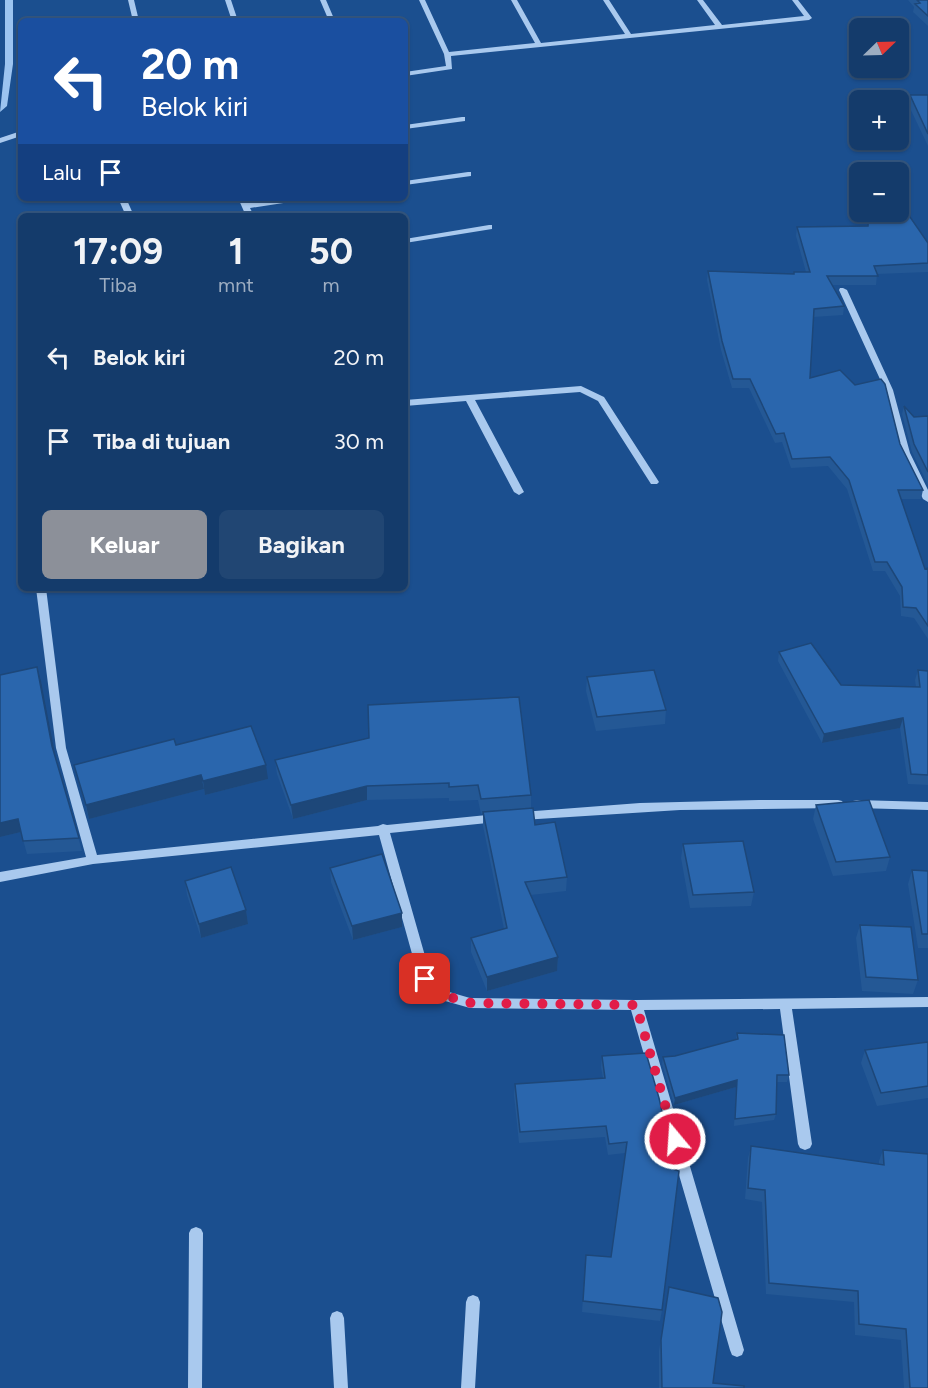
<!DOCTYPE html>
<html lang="id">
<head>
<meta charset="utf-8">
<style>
  body { margin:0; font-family:Figtree,sans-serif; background:#214673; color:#f1f3f6; height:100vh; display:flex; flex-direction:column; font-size:22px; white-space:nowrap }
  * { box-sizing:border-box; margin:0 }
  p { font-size:20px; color:#9dadc1 }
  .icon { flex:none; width:33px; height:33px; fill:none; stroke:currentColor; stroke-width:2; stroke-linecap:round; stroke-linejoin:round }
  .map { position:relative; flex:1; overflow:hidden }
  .details { position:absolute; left:18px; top:213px; width:390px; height:378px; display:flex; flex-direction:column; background:#143b6b; border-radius:9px; box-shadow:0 2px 4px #0004,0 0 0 2px #33557e }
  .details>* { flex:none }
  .guide { position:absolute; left:18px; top:18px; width:390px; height:183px; border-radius:9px; box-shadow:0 2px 4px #0004,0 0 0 2px #33557e; background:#1a4fa0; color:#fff; overflow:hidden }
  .needle { width:39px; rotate:67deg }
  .tools { position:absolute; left:849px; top:18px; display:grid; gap:12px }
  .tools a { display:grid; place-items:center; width:60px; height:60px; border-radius:9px; background:#143b6b; box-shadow:0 2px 4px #0004,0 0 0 2px #33557e; font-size:30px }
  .pin { position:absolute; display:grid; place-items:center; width:51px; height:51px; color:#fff; margin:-26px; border-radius:12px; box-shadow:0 3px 9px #0006 }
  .me { position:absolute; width:66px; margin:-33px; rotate:342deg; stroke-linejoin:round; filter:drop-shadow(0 0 4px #0008) }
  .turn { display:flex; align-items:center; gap:21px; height:126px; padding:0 24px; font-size:27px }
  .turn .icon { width:78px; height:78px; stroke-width:2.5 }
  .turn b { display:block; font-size:42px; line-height:51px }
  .then { display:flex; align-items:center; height:57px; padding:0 24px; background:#0003; gap:12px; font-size:22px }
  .eta { display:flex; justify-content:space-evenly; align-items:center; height:102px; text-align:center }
  .eta b { font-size:36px; font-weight:700; line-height:42px }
  .action { display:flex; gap:12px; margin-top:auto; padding:12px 24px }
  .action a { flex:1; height:69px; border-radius:9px; background:#8c9099; color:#fff; font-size:24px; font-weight:700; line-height:69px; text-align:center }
  .action a+a { background:#214673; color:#f1f3f6 }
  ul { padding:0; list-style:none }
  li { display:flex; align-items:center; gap:18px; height:84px; padding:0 24px }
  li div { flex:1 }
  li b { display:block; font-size:22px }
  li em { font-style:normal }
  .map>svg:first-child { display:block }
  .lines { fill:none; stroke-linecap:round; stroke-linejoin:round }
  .stream { fill:#9cc4f0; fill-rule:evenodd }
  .minor { fill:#a9c9ee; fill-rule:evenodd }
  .wall { fill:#245895 }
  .shaded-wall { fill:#1d4779 }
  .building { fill:#2a66ad; stroke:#1d4779; stroke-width:1.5 }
  .route { stroke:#e11d48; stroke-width:10; stroke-dasharray:0 18 }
</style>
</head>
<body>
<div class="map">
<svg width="928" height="1388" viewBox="0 0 928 1388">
  <rect width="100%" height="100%" fill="#1b4f8f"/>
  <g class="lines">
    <!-- stream -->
    <path class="stream" d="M5,0H13V64L7,106L0,112L5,64Z"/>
    <!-- minor -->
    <path class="minor" d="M128,0H134L139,21H133Z
      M225,0H231L238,21H232Z
      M320,0H326L335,21H329Z
      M419,0H425L449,52L535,43L511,0H517L541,43L625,34L603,0H609L631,34L715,25L697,0H703L722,25L804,16L792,0H798L812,18L809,20L451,56L452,69L405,76V72L446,66L444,54Z
      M462,117H465V121L405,129V125Z
      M21,131V136L0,143V138Z
      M468,172H471V176L405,185V181Z
      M118,198H126L134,216H126Z
      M238,198H246L248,203L287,198H307L303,200L250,208L254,216H246Z
      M489,225H492V229L405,243V239Z
      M840,288H843L847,290L893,390L910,453L928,490V502L923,499L900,453L885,390L839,290Z
      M581,386L604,397L659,482L657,484H651L598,401L580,392L475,400L524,492L519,495L514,492L466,401L405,406V400Z
      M36,588H46L66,748L97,855L378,826L383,824L387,825L497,814L501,815L503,818L501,821L497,822L390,833L431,977L439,989L470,998L636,1000L928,997V1007L792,1009L812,1144L810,1148L805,1150L800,1148L798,1144L780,1009L644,1010L744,1350L742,1355L737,1357L732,1355L730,1350L631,1010L470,1008L431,997L419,979L379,835L93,864L0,882V872L86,857L56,748Z
      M759,800H838L842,801L844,804L842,807L838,808L680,810L522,820L518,819L516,816L518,813L522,812L640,803Z
      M857,800L928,802V810L857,808L853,807L851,804L853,801Z
      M196,1227L201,1229L203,1233L202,1388H188L189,1233L191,1229Z
      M473,1295L478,1297L480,1302L475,1388H461L466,1302L468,1297Z
      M337,1311L342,1313L344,1318L348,1388H334L330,1318L332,1313Z"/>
  </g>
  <!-- wall -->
  <path class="wall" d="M908,0H928V26L913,12L914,7Z
    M910,95H928V146L908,104Z
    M867,212H898L910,217L928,243V272L877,274L876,285H832L844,306L843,315L813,317L810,378L900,444L923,490L921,499H901L925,569L928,568V639L914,618L901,616L900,596L885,571H873L847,489L828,466L791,468L782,442L775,443L749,388H732L721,350L707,280L708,271L793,274L794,272H806L796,236L797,227L867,226Z
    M904,406L914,417L928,416V485L912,452L902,414Z
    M779,652L841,685L916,687L915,680L918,670L928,671V785L908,784L900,728L822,743L778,661Z
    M37,667L55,754L82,851L27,854L21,832L0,837V675Z
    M587,677L666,710L665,724L596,731L586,691Z
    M369,738L531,795V808L535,825L567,877L566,891L531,895L558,957L557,971L487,991L471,952V938L504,929L483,826V813L481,814L478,800L449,801V798L367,800L293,819L277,774L275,760Z
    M176,745L268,779L205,795L204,789L89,819L74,765Z
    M816,805L890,857L886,871L833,876L813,819Z
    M683,844L754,892L751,906L690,908L681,858Z
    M330,868L402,913V927L353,940L331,882Z
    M912,870L928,871V948H918L908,884Z
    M185,881L246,910L248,924L201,938L187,895Z
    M860,925L918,980L913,994L862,991L856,938Z
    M737,1033L789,1075L787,1082H777L776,1114L774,1120L734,1126L736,1087L674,1105L662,1064L663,1057L675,1056L736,1039Z
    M928,1042V1098L877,1106L861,1063L865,1050Z
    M646,1053L662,1310L660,1321L582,1312L586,1255L611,1257L625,1153L608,1155L605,1137L519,1143L514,1095L515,1084L603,1078L601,1067L602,1056Z
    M751,1146L879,1164V1161L883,1150L928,1388H904L901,1340L855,1335L854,1302L766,1294L762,1202L745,1199L748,1158Z
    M667,1298L713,1383L744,1388H659V1351Z"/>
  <!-- shaded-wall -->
  <path class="shaded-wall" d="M37,667L41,681L56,759L52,746Z
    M903,718L900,728L822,743L824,734Z
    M266,765L268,779L205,795L203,781Z
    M201,775L204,789L89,819L86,805Z
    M367,786V800L293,819L291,805Z
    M18,819L21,832L0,837V823Z
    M246,910L248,924L201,938L199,924Z
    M402,913V927L353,940L352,926Z
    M558,957L557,971L487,991V977Z
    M737,1080L736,1087L674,1105L675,1098Z"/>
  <!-- building -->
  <path class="building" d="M917,0H928V16L915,4L920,3Z
    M910,95H928V134Z
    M898,208L909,209L910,217L928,243V263L874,266L878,276H827L844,306L814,309L810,378L840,370L855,385L881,379L885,384L900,444L923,490H898L925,569L928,568V626L916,608L903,607L902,587L887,562H875L849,480L830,457L792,459L784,433L776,434L750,379H733L722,341L708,271L794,274V272H810L797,227L868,226V212H898Z
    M904,406L914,417L928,416V472L914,444Z
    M811,643L841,685L920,687L918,670L928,671V775L911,774L903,718L824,734L779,652Z
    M37,667L52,746L79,838L23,841L18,819L0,823V675Z
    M654,670L666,710L597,717L587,677Z
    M519,697L531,795L481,799L478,785L449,787V783L367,786L291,805L275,760L369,738L368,705Z
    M251,726L266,765L203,781L201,775L86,805L74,765L174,739L176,745Z
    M869,800L890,857L836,862L816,805Z
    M533,808L535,825L555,822L567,877L525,882L558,957L487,977L471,938L507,928L483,812Z
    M743,841L754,892L693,895L683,844Z
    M382,854L402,913L352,926L330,868Z
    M231,867L246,910L199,924L185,881Z
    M912,870L928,871V934H922Z
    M860,925L911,927L918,980L866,977Z
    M737,1033L784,1035L789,1075H777L776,1114L735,1119L737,1080L675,1098L663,1057L675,1056L738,1039Z
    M928,1042V1086L881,1093L865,1050Z
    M646,1053L659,1098L675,1170L679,1171L662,1310L583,1301L586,1255L611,1257L627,1142L609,1144L606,1126L520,1132L515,1084L605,1078L602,1056Z
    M751,1146L884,1165L883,1150L928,1154V1388H910L906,1329L859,1324L858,1291L769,1283L765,1190L748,1188Z
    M669,1287L718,1298L722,1312L713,1383L744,1386V1388H662L661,1340Z"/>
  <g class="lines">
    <!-- route -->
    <path class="route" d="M425,979L435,993L471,1003L636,1005L675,1139"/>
  </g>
</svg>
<div class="tools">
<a><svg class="needle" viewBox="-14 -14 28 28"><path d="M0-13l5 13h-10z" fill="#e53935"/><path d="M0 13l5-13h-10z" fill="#9dadc1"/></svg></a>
<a>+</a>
<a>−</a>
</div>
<div class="pin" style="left:425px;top:979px;background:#d93025"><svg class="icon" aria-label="arrive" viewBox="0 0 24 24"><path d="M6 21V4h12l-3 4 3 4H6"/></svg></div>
<svg class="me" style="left:675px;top:1139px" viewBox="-20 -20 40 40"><circle r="17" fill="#e11d48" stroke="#fff" stroke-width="3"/><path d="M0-11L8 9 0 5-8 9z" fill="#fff"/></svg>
<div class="guide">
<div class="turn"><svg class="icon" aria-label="left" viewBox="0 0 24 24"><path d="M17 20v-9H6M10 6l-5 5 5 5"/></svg><div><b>20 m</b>Belok kiri</div></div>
<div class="then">Lalu<svg class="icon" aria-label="arrive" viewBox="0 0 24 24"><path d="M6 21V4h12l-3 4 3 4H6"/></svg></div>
</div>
<section class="details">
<div class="eta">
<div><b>17:09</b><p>Tiba</p></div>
<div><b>1</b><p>mnt</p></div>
<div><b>50</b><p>m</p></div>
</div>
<ul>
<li><svg class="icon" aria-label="left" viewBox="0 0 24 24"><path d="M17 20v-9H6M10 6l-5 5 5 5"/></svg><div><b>Belok kiri</b></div><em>20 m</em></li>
<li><svg class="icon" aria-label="arrive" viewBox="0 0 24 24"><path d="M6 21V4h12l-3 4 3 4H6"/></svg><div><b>Tiba di tujuan</b></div><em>30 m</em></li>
</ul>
<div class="action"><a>Keluar</a><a>Bagikan</a></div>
</section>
</div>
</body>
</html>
